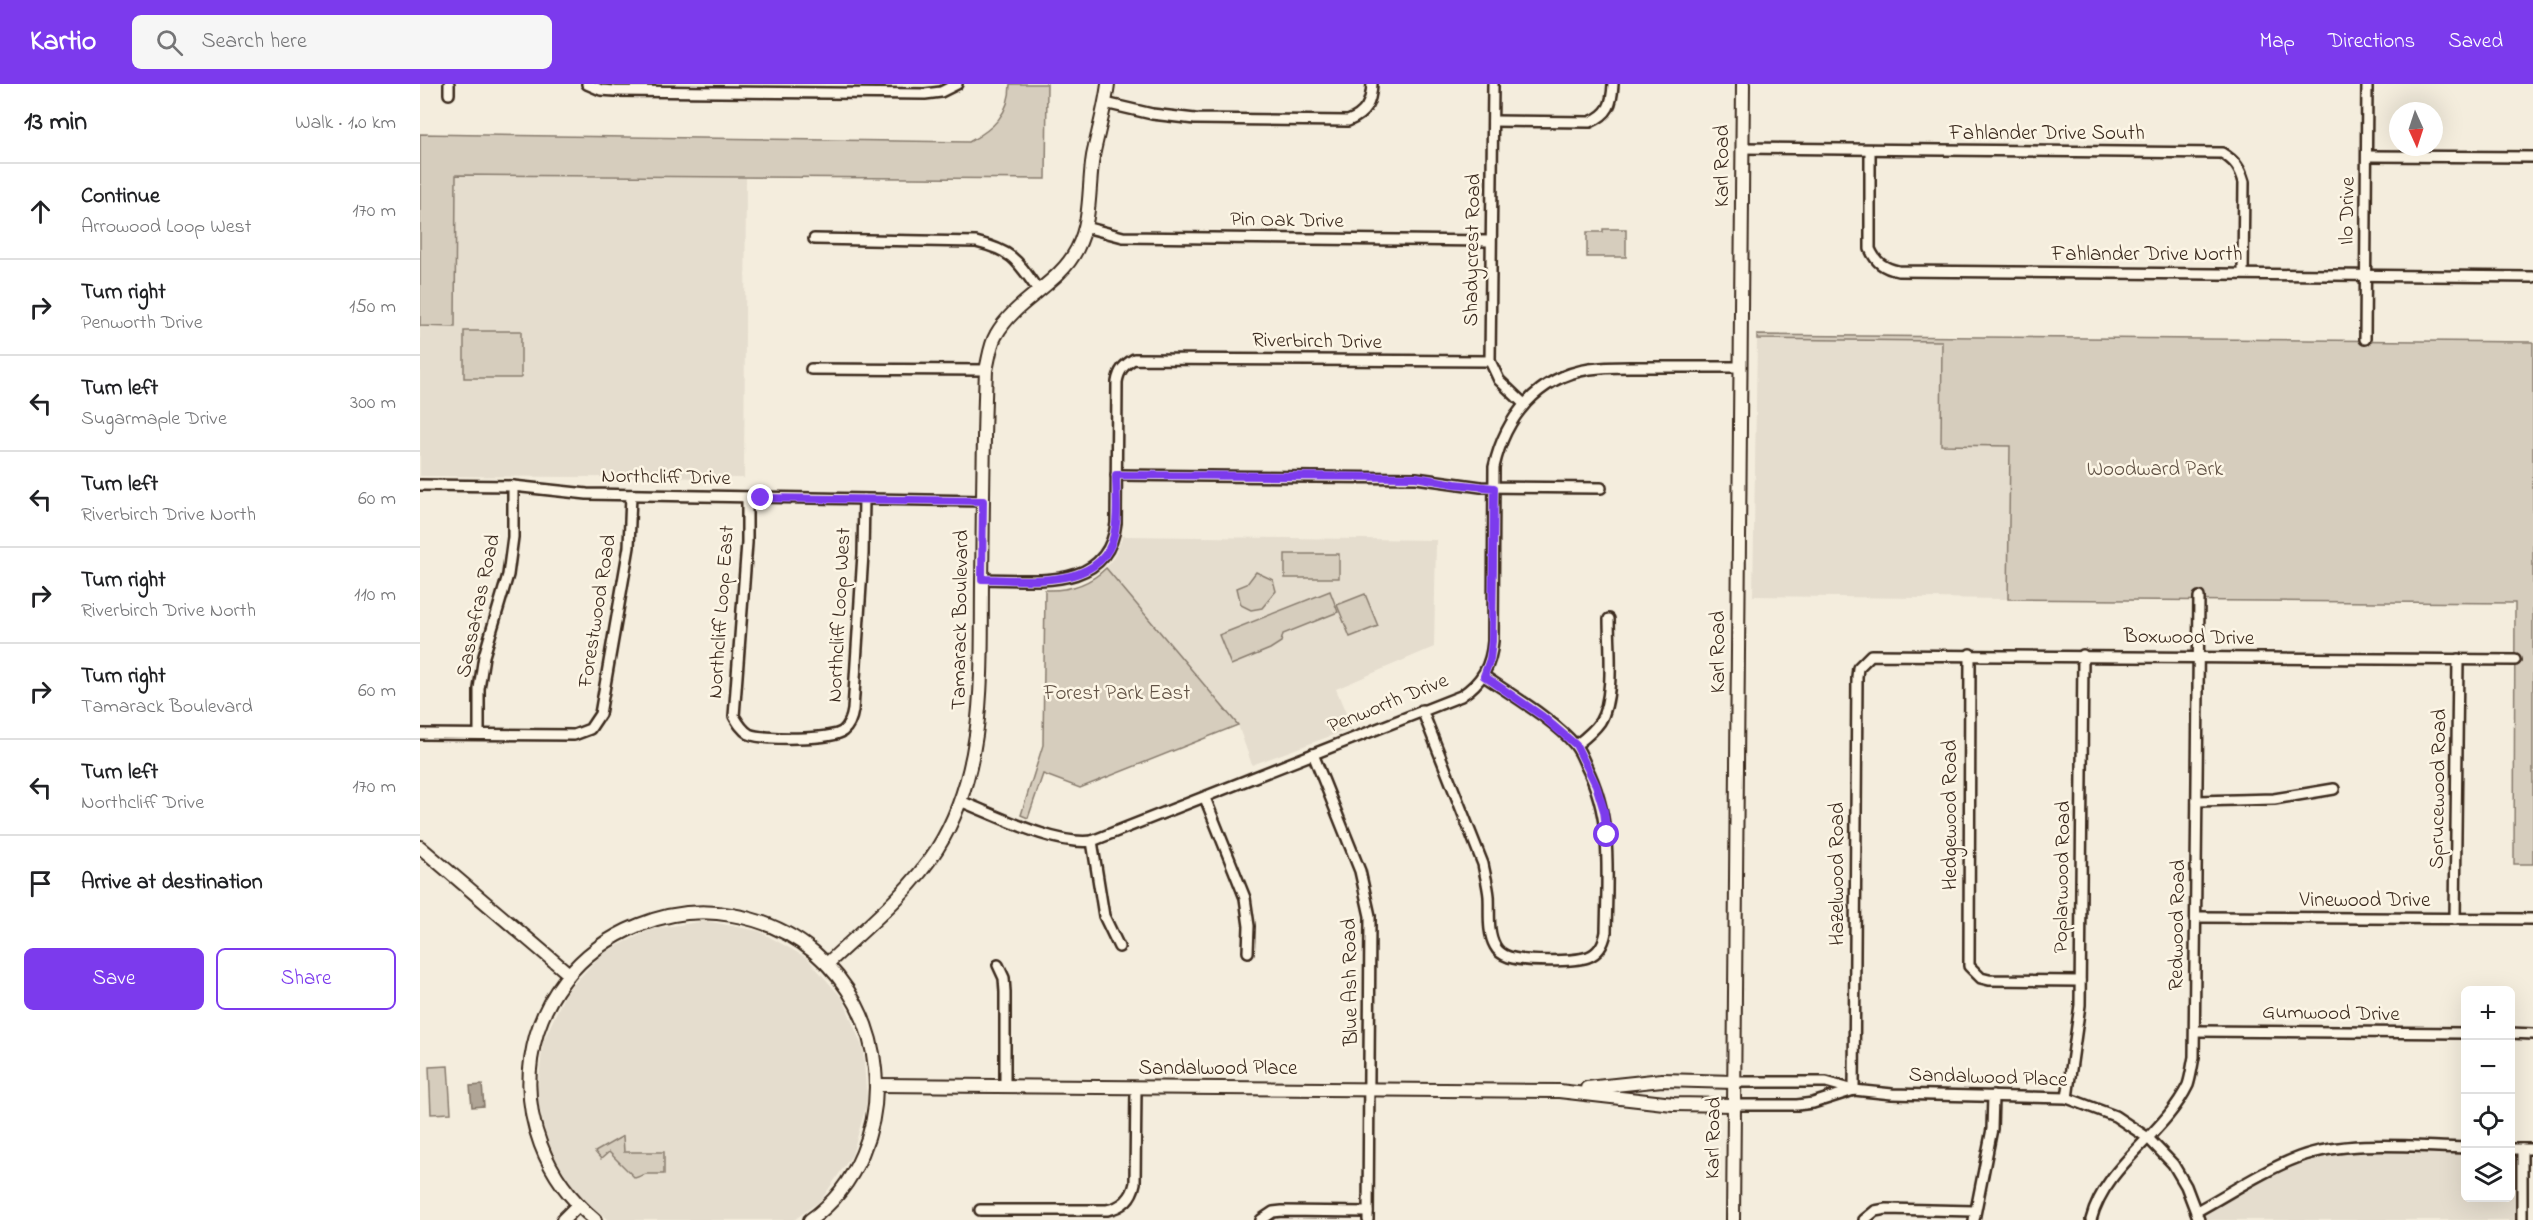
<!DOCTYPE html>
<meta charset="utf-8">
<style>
body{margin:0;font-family:"Indie Flower",sans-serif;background:#f6f6f6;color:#202124}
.controls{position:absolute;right:18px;bottom:18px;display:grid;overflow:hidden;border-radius:9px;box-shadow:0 6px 24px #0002}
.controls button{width:54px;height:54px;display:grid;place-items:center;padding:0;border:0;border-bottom:2px solid #e0e0e0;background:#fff;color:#202124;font:30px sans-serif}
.compass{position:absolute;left:1969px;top:18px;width:54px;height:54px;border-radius:50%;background:#fff;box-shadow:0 6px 24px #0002;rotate:177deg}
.stop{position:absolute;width:18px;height:18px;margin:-14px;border:4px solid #7c3aed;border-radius:50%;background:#fff}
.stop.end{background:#7c3aed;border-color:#fff;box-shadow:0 2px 6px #0008}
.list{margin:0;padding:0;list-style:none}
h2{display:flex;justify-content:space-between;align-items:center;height:78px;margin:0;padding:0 24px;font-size:26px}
h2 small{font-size:20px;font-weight:400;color:#757577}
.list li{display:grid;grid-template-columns:39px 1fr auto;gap:18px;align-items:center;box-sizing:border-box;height:96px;padding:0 24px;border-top:2px solid #e0e0e0}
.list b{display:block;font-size:22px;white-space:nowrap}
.list p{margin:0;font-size:20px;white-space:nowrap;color:#757577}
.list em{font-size:20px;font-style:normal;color:#757577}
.actions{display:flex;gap:12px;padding:18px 24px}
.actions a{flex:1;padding:14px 0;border:2px solid #7c3aed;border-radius:9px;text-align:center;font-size:21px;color:#7c3aed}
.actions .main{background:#7c3aed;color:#fff}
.icon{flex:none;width:33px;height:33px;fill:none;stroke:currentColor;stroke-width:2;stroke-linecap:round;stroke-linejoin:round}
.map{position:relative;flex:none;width:2113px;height:1136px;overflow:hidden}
header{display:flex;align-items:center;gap:36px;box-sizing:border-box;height:84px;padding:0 30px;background:#7c3aed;color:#fff}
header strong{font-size:28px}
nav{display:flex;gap:33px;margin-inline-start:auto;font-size:21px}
.search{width:420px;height:54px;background:#f6f6f6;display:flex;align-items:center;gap:15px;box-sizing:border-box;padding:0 21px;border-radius:9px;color:#757577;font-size:22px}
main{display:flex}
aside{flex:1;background:#fff}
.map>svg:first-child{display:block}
.built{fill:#e5ddce}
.green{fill:#d6cdbd;stroke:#887c6e;stroke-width:1.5}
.water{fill:#b0a596;stroke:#817466;stroke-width:1.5}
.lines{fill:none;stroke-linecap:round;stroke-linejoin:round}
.street-casing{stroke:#3b2a1e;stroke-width:14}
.secondary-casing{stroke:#3b2a1e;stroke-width:16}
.street{stroke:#fcf5e5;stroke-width:9}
.secondary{stroke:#fcf5e5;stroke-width:12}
.route{stroke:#7c3aed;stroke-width:8}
.labels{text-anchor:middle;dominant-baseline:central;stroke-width:5;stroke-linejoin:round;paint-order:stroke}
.street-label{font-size:21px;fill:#3b2a1e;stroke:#fcf5e5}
.park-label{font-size:21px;fill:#625346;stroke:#fcf5e5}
</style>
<header>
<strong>Kartio</strong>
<div class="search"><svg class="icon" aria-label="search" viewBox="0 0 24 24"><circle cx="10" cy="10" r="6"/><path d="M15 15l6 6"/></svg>Search here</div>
<nav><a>Map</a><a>Directions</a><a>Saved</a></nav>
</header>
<main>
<aside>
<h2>13 min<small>Walk · 1.0 km</small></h2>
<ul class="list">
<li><svg class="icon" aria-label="ahead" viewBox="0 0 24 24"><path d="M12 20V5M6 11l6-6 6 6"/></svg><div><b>Continue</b><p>Arrowood Loop West</p></div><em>170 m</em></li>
<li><svg class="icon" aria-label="right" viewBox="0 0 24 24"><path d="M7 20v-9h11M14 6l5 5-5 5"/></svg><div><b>Turn right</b><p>Penworth Drive</p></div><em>150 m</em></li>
<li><svg class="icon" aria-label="left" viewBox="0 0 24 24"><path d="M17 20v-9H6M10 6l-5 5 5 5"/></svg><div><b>Turn left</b><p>Sugarmaple Drive</p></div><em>300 m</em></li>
<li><svg class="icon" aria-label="left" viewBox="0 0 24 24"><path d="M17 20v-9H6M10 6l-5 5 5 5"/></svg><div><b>Turn left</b><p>Riverbirch Drive North</p></div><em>60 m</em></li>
<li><svg class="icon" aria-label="right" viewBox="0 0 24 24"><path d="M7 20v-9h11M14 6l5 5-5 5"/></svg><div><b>Turn right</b><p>Riverbirch Drive North</p></div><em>110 m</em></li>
<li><svg class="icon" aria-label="right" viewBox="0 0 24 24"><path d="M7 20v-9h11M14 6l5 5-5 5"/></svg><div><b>Turn right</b><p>Tamarack Boulevard</p></div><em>60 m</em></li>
<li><svg class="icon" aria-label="left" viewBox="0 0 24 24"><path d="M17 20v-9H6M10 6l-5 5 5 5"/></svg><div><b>Turn left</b><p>Northcliff Drive</p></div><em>170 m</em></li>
<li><svg class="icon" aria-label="arrive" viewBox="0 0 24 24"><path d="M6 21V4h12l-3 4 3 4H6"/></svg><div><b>Arrive at destination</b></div></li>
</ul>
<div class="actions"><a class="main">Save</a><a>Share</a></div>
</aside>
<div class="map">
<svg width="2113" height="1136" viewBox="0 0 2113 1136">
<rect width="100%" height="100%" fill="#f4eddd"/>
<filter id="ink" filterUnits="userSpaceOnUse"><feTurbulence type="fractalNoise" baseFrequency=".0167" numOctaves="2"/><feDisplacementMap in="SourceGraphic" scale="12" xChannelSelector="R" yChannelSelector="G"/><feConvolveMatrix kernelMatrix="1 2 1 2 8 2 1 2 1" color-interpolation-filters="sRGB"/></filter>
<g filter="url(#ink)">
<!-- built -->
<g class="built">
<polygon points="0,91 326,94 324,394 0,392"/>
<polygon points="1337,255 1522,257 1521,361 1590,362 1588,515 1333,512"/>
<polygon points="703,452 1016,456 1014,563 916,605 932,644 832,681 818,641 686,484 694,473"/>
<polygon points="286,837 339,847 387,874 423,915 443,965 447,1019 432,1071 401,1116 374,1136 189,1136 158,1111 129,1065 117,1012 123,958 146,908 183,869 232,845"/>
<polygon points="2045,1064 2046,1114 2090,1114 2091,1064 2101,1064 2101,1136 1779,1136 1777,1128 1892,1066"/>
</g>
<!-- green -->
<g class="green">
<path d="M590,0h37l-1,95 -590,-4 -1,152 -35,-1v-192l549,8c24,-13 41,-28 41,-58z"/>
<polygon points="1183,145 1206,145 1206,173 1167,173 1167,148 1183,148"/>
<rect x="44" y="247" width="57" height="47"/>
<polygon points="1337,251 2113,258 2113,780 2094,780 2095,519 1588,515 1590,362 1521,361 1522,257 1337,255"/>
<rect x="865" y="470" width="54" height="24"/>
<path d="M686,484l132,157 -158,63 -37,-14 -15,44 -7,-3 22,-70 2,-155c24,1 44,-5 61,-22z"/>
<polygon points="836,488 853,496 856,507 842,524 831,526 821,521 817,504 827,500"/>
<polygon points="910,507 918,528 863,550 861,558 850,565 811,581 799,551"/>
<polygon points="945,510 958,542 930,553 917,521"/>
<polygon points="28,982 31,1029 11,1030 9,983"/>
<polygon points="203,1052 204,1068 244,1068 244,1090 226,1090 215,1094 189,1068 181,1075 175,1068"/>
</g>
<!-- water -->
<polygon class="water" points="62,1001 64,1022 52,1023 50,1002"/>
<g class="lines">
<defs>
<g id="street">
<polyline points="167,0 181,6 195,7 505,10 521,8 537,0"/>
<polyline points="1073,0 1070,277 1079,296 1104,320"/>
<polyline points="29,10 29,0"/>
<path d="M685,19l47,11 43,5 153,2c18,-7 23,-18 24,-37"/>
<path d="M1073,37l97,1c19,-8 22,-18 23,-38"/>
<path d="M1323,64l479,5c13,8 18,15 22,29l-1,91"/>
<path d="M1450,66v99c6,14 14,19 28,22l635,6"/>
<polyline points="1947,72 2113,73"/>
<polyline points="665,143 703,153 1070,157"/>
<path d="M394,155l162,3c37,9 41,18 62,48"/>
<polyline points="1945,255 1947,0"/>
<polyline points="391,285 566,286"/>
<polyline points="696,391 996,394 1061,403 1181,404"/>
<polyline points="0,401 93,402 167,410 563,417"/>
<path d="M327,414v45l-13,173c4,7 8,14 15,18 13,6 84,6 94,-3 7,-6 9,-14 10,-21l10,-156 1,-55"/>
<path d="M562,495c51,0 126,14 134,-56l1,-141c2,-12 7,-17 17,-23l356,2"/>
<polyline points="1550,570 1549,882 1561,894 1569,896 1660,897"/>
<path d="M1002,626l61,154c2,11 5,21 6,32 1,16 -2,36 6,50 3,6 8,9 14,11 16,5 64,5 79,0 11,-4 16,-14 18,-25 1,-57 7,-114 -20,-166 -3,-7 -6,-15 -11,-21 -19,-24 -65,-51 -91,-69"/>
<polyline points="0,650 154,651 170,645 180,630 209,463 211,411"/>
<polyline points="59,650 59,605 64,572 88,491 93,453 93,402"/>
<path d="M1156,661c9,-7 17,-13 24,-23 15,-25 9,-74 9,-103"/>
<polyline points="893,670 940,787 950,832 948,1136"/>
<polyline points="785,714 825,814 829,842 828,868"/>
<path d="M540,717c36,14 95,45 132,40l369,-145c21,-14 30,-30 32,-55l1,-174c11,-49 43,-90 96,-98 19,-3 40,-2 59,-2 31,0 61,0 92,0"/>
<polyline points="1777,717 1854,715 1914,705"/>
<polyline points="672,757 684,832 699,863"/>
<polyline points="1777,833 2113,835"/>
<polyline points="2035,835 2038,575"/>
<polyline points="578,881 584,894 585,908 585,1002"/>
<polyline points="1775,947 2046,949"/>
<polyline points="2090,949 2113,950"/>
<polyline points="1314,998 1406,998 1434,1006 1472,1010 1647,1014 1695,1032 1728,1054 1753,1080 1766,1102 1779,1136"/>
<polyline points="1434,1006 1437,593 1438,584 1451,571 2095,576"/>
<polyline points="1647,1014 1660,921 1663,571"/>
<polyline points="1314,1021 1377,1021 1393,1019 1434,1006"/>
<polyline points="2090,1065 2113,1065"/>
<polyline points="2102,1065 2102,1136"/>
<path d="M560,1126h127c16,-3 25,-12 28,-27l1,-96"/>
<path d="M1777,1127c33,-18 67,-41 102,-54 50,-18 115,-10 167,-9"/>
<polyline points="841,1136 853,1128 862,1127 948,1128"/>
<polyline points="1444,1136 1455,1127 1466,1125 1554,1127"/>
<polyline points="1554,1136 1572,1045 1573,1012"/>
<path d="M1671,1136c14,-55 73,-85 97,-135 3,-9 4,-19 6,-28l5,-460"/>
</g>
<g id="secondary">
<polyline points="0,763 149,890"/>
<path d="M407,880c38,-36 82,-71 110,-115 50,-80 44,-176 45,-265 1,-72 1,-143 4,-214 3,-11 4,-25 10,-35 20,-36 63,-50 81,-86 15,-29 11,-62 16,-93 5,-24 12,-48 15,-72"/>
<polyline points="457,1001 1139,1007 1253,1020 1314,1021"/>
<polyline points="1167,1004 1242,996 1314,998"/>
<polyline points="143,1136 158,1121"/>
<path d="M175,1136c-103,-86 -82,-245 44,-295 30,-12 61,-16 93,-10 30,5 58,17 82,37 35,30 57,71 61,117 6,57 -18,118 -65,151"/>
<polyline points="1313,1136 1323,0"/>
</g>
</defs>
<!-- street casing -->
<use href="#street" class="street-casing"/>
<!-- secondary casing -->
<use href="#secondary" class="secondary-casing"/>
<!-- street -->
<use href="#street" class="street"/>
<!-- secondary -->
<use href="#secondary" class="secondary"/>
</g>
</g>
<g class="lines" filter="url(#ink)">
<!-- route -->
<path class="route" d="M341,414l222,3 -1,78c43,0 120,12 132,-44 5,-19 2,-41 2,-60l300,2 39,7 39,4 -2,153 -2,18 -6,17 58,40 34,29 20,40 8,26 3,24"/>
</g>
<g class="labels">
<!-- street labels -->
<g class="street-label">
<text x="1627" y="50">Fahlander Drive South</text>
<text transform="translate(1303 82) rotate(-90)">Karl Road</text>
<text transform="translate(1928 127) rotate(-89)">Ilo Drive</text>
<text transform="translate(867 137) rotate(1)">Pin Oak Drive</text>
<text transform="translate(1053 166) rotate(-89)">Shadycrest Road</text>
<text x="1727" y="171">Fahlander Drive North</text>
<text transform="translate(897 258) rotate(1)">Riverbirch Drive</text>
<text transform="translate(246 394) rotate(1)">Northcliff Drive</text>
<text transform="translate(59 522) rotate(-78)">Sassafras Road</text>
<text transform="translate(178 527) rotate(-81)">Forestwood Road</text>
<text transform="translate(302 528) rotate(-86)">Northcliff Loop East</text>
<text transform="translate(420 531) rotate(-87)">Northcliff Loop West</text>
<text transform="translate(541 536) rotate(-89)">Tamarack Boulevard</text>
<text transform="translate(1769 554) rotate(1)">Boxwood Drive</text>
<text transform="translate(1299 568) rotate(-90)">Karl Road</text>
<text transform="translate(968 620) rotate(-22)">Penworth Drive</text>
<text transform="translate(2019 705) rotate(-89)">Sprucewood Road</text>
<text transform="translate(1531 731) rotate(-90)">Hedgewood Road</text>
<text transform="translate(1418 790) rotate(-90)">Hazelwood Road</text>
<text transform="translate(1643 793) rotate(-89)">Poplarwood Road</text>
<text x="1945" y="817">Vinewood Drive</text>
<text transform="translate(1758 841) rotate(-89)">Redwood Road</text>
<text transform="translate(931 898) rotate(-91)">Blue Ash Road</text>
<text transform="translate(1911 930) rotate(1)">Gumwood Drive</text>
<text x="798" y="985">Sandalwood Place</text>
<text transform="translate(1568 994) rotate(2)">Sandalwood Place</text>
<text transform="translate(1294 1054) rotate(-89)">Karl Road</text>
</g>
<!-- park labels -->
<g class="park-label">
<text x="1735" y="386">Woodward Park</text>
<text x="697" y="610">Forest Park East</text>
</g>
</g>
</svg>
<div class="controls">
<button>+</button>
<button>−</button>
<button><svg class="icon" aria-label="locate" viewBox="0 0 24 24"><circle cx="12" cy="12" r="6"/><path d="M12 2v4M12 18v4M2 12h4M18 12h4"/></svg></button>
<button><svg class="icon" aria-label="layers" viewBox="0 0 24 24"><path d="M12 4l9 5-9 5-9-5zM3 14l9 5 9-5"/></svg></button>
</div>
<svg class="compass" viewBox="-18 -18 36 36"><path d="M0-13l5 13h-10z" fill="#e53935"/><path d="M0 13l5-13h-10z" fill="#757577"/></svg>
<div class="stop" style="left:1187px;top:751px"></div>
<div class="stop end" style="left:341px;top:414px"></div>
</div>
</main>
